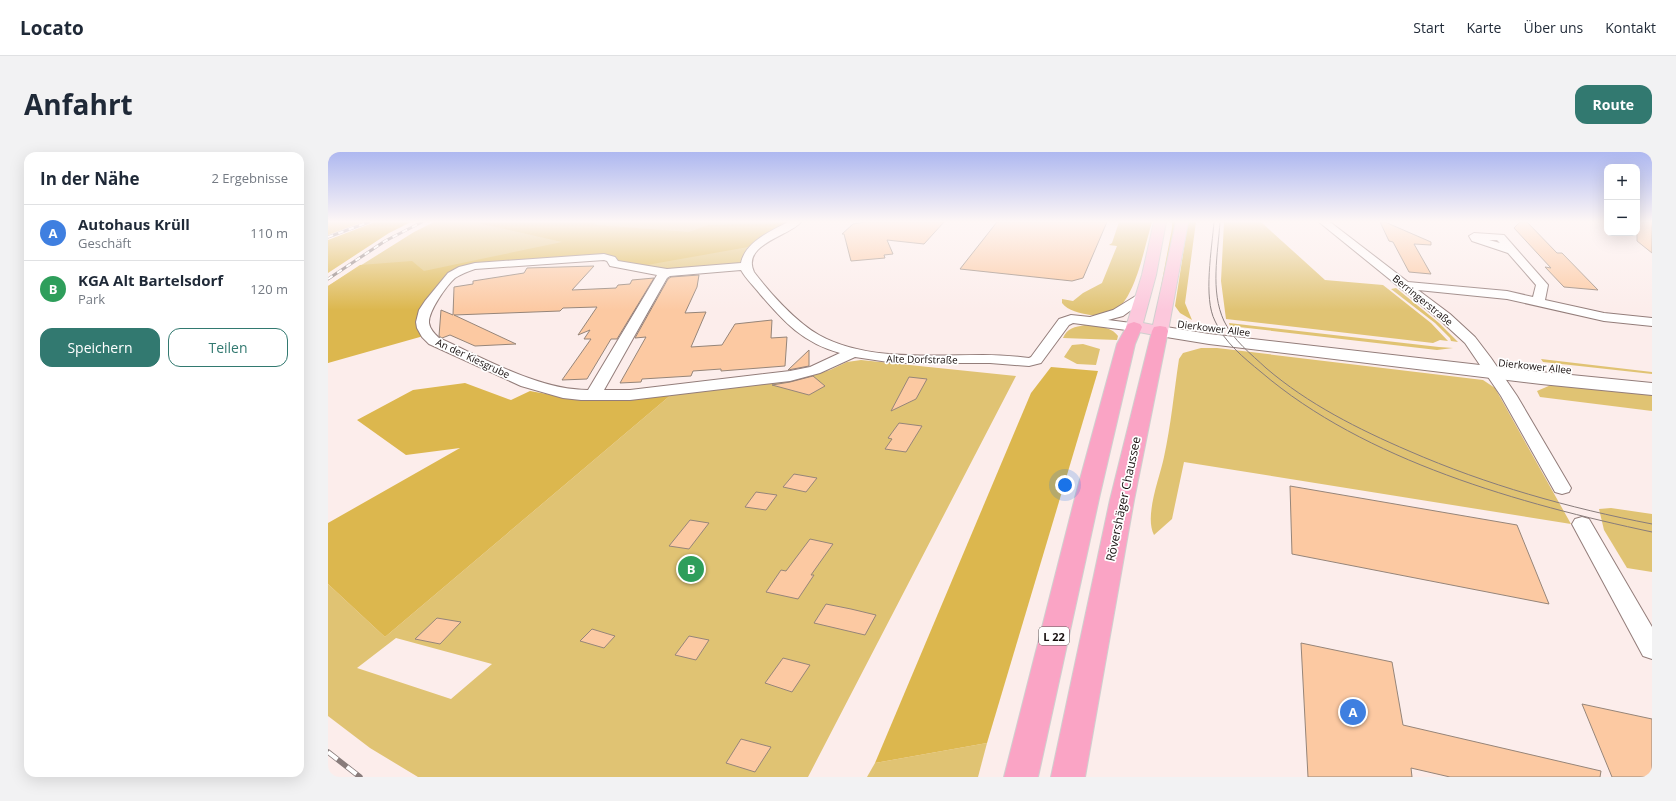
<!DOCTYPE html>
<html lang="de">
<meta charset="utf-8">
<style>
body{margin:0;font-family:"Open Sans",sans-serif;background:#f2f2f3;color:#1f2937}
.controls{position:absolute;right:12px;top:12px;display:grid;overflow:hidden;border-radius:8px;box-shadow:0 4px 16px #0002}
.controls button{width:36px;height:36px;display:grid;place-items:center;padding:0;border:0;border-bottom:1px solid #e0e1e3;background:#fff;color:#1f2937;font:20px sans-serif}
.you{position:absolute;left:737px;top:333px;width:14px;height:14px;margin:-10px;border:3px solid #fff;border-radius:50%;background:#1a73e8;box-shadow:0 0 0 6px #1a73e833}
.badge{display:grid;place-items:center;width:26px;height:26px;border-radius:50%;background:#327970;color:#fff;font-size:13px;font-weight:700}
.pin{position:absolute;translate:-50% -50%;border:2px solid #fff;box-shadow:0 1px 4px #0006}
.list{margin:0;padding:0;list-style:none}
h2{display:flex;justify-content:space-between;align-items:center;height:52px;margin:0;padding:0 16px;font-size:17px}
h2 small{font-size:13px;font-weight:400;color:#747a83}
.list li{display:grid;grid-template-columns:26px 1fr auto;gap:12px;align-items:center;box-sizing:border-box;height:56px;padding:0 16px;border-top:1px solid #e0e1e3}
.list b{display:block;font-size:15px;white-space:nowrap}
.list p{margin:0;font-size:13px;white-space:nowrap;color:#747a83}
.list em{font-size:13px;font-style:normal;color:#747a83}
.actions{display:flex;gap:8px;padding:12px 16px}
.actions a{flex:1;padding:9px 0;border:1px solid #327970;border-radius:12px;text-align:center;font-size:14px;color:#327970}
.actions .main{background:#327970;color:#fff}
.map{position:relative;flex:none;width:1324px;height:625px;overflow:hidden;border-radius:12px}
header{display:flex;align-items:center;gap:24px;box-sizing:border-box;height:56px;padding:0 20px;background:#fff;border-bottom:1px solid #e0e1e3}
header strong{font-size:19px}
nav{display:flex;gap:22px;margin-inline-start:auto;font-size:14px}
.intro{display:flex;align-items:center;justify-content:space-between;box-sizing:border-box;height:96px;padding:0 24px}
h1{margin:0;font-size:28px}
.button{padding:10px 18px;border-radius:12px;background:#327970;color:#fff;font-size:14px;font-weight:700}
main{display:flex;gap:24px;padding:0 24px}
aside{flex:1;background:#fff;border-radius:12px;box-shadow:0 4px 16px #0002}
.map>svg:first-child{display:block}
.green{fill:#e0c373;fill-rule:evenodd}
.forest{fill:#dcb74e}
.building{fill:#fcc9a2;stroke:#968579}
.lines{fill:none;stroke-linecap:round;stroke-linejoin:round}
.street-casing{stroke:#937d7a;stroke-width:2}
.secondary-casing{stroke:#937d7a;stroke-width:2}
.primary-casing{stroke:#d0cfcf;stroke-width:2}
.highway-casing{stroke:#d0cfcf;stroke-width:2}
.street{fill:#fff;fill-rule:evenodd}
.secondary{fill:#fff;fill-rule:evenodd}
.primary{fill:#fcc8dc;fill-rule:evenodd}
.highway{fill:#faa4c5;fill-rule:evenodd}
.tram{stroke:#887c7b;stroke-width:1}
.rail-far1-casing{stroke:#887c7b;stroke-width:3}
.rail-casing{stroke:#887c7b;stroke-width:5.5}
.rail-far1{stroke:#fff;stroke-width:2;stroke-dasharray:5.5;stroke-linecap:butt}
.rail{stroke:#fff;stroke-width:4;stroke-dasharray:12;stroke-linecap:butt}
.labels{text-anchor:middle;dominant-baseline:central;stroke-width:3.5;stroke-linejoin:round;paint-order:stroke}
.far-street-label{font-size:10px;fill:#160e0d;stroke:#fff}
.shield{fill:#fff;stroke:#5c5656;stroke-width:1}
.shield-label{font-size:11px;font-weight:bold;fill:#160e0d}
.street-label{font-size:12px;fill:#160e0d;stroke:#fff}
</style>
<header>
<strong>Locato</strong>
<nav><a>Start</a><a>Karte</a><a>Über uns</a><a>Kontakt</a></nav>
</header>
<div class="intro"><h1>Anfahrt</h1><a class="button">Route</a></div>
<main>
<aside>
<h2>In der Nähe<small>2 Ergebnisse</small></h2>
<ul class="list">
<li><span class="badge" style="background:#3f7fe0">A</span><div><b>Autohaus Krüll</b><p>Geschäft</p></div><em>110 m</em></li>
<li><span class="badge" style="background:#2e9e5b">B</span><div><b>KGA Alt Bartelsdorf</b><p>Park</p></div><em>120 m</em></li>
</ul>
<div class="actions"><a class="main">Speichern</a><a>Teilen</a></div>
</aside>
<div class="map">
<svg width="1324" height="625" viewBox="0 0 1324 625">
<rect width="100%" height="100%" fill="#fcedeb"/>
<!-- green -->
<g class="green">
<polygon points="0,70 35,70 0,83"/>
<polygon points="106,70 461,70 430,88 420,95 410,115 339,121 283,107 160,112 133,118 0,211 0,134 86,80"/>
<path d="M791,70h33c-8,26 -15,70 -35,88 -6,5 -20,6 -27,5 -10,-2 -22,-4 -28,-12v-4l11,2 10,-8 19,-10 15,-37 -8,-1 3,-2z"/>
<polygon points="844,70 849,70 829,156 844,76"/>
<polygon points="860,70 868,70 857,151 864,168 852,161 847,154"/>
<polygon points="896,70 933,70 997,128 1055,133 1103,171 1120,189 1112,188 1105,191 898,167 893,129"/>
<polygon points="1068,136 1111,171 1130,190 1123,189 1122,186 1107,171 1063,137"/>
<polygon points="901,171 1111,195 1125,196 1109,198 902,174"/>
<path d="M757,173c11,1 26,1 33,11l-1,4 -54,-2c4,-10 12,-11 22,-13z"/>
<polygon points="755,192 772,197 768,213 749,212 736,205 744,193"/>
<path d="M873,196h16l266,32 12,8 76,136 -387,-62 -12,57 -18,16c-10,-19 6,-58 10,-78 7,-32 10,-65 15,-98l4,-6z"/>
<polygon points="1213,207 1324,220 1324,222 1215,210"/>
<path d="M533,208l155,16 -208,401h-390l-48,-29 -42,-32v-132l57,53 287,-243 128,-15 30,-9 17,-8zM68,486l96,26 -41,35 -94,-31z"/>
<polygon points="1230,232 1324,243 1324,259 1212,245 1209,239 1223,233 1231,234"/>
<polygon points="1283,356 1324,362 1324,420 1299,416 1276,378 1271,357"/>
<polygon points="659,591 650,625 539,625 547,611"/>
</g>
<!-- forest -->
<g class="forest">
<polygon points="47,70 83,70 61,81 0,121 0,88"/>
<polygon points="145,70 265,70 269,73 361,80 380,73 459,71 430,88 420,95 302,116 283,107 160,112 133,118 95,159 99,183 0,211 0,134 32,113 84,109 96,119 234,90"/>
<polygon points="723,215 770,219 659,591 547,611 703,241"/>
<polygon points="137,231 183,248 202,239 246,247 286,248 344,242 57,485 0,432 0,371 132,296 78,303 29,268 85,238"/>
</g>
<!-- building -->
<g class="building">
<polygon points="537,70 616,70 596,92 559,88 565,102 556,103 557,106 523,109 516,82 514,82 525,72"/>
<polygon points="669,70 779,70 755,126 744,129 632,117"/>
<polygon points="1052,70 1057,70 1103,90 1103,93 1086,92 1103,122 1081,120 1065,90 1061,89"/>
<polygon points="1192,70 1199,70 1229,101 1234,101 1270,138 1236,135 1217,115 1223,116 1186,76"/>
<polygon points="1309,70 1324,70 1324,101 1309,89"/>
<polygon points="266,114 244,138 288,136 290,133 302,132 304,128 326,126 289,187 283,187 259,227 234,228 263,187 256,187 262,178 250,183 269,155 235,156 232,159 126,163 188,192 147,194 122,183 114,186 111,184 113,158 125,163 126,135 145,132 145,129 196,121 199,116"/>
<polygon points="371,123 369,135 357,161 378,160 363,195 394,193 407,172 444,168 443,186 459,185 457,214 393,219 393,217 365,219 363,224 314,227 313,230 292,231 318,185 307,186 340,127 343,125"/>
<polygon points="481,198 481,214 460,218"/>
<polygon points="485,224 497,234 481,243 444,233 462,230"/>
<polygon points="581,225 599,227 588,247 563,259"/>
<polygon points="571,271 594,274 578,300 557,297 564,287 560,286"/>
<polygon points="466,322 489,326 478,340 455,335"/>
<polygon points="962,334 1189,373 1221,452 964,402"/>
<polygon points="428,340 449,343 438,358 417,355"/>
<polygon points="362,368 381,371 361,397 341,394"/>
<polygon points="482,387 505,392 483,423 486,423 470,447 438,440 453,418 458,419"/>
<polygon points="498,452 523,457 548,463 537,483 486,471"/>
<polygon points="109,466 133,470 112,492 87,487"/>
<polygon points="264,477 287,484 276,496 252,489"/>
<polygon points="361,484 381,488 368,508 347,503"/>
<polygon points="973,491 1064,510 1075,573 1273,619 1272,625 1122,625 1083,616 1084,625 980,625"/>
<polygon points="455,506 482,513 464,540 437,531"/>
<polygon points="1254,552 1324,567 1324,625 1284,625"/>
<polygon points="413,587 443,595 427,620 398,611"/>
</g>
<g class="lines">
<defs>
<g id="street">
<path d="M460,70h13c-11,14 -60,22 -47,50 15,20 42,50 65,63 47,26 112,20 164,20 15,0 30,1 46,3l2,-1 28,-38 12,-4 19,2 23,-7 26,-16h8l2,3 -26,19 -15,4 31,4 2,3 -2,3 -5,1 -61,-8 -4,2 -28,38 -12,3 -39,-3h-95l-40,-6 -35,16 -30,8 -160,19h-49l-18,-2 -42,-12 -92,-42 -7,-7 -5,-9 -1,-6 3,-12 6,-9 23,-28 11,-6 16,-4 129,-9 11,3 3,4 49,8 74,-6c4,-21 30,-32 47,-41zM276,108l3,1 3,5 47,9 -69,115c-50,0 -104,-32 -149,-52 -5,-5 -9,-9 -10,-15 -1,-12 18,-38 26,-45 6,-4 14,-7 20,-9zM413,118c5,9 13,16 19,24 24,28 43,49 80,59l-30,14 -20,4 -160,19h-26l63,-112 3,-2z"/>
<path d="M991,70h11l78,60 99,9 26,6 3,-12 -28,-32 -36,-12 -3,-5 5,-3 30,2 44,50 -3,15 59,13 48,5v8l-48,-5 -97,-22 -89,-9 32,24 25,23 16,21 26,38 54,92 -2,4 -7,2 -7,-2 -54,-96 -36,-53 -25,-23zM1161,88h8l3,3z"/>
<polygon points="1254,365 1261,367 1324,475 1324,507 1315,504 1244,372 1247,367"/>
</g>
<polygon id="secondary" points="832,174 881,182 1213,220 1324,231 1324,243 1213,232 881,192 826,183 824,179 826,175"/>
<polygon id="primary" points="826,70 838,70 828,123 815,171 825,173 848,70 860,70 840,179 838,183 832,184 800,178 798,175 814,123"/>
<g id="highway">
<polygon points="806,170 812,172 814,175 807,192 772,342 710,625 676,625 748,342 789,192 800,172"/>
<polygon points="832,174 838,175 840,179 806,348 757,625 723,625 782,348 824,179 826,175"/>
</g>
</defs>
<!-- street casing -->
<use href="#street" class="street-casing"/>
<!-- secondary casing -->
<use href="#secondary" class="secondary-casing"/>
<!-- primary casing -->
<use href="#primary" class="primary-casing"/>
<!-- highway casing -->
<use href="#highway" class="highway-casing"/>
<!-- street -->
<use href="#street" class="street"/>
<!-- secondary -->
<use href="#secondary" class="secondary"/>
<!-- primary -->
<use href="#primary" class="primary"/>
<!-- highway -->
<use href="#highway" class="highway"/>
<!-- tram -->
<g class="tram">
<path d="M886,70c-2,26 -11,76 1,99 9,21 29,37 46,51 104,89 260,132 391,160"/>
<path d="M892,70c-2,31 -10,69 4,99 9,19 27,33 42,47 42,36 92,61 143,83 78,34 160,57 243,73"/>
</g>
<defs>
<g id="rail-far1">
<polyline points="0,85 41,70"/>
<polyline points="0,127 57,89 94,70"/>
</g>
<polyline id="rail" points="0,600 32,625"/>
</defs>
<!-- rail-far1 casing -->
<use href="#rail-far1" class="rail-far1-casing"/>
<!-- rail casing -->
<use href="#rail" class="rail-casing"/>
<!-- rail-far1 -->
<use href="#rail-far1" class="rail-far1"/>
<!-- rail -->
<use href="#rail" class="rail"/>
</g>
<!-- sky -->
<linearGradient id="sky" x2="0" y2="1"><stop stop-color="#aeb8f0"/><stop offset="0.44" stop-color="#fef7f6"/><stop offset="1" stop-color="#fef7f6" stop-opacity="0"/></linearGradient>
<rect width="1324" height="158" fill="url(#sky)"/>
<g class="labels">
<!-- far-street labels -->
<g class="far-street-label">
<text transform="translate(1095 148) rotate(39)">Berringerstraße</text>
<text transform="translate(886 176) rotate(7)">Dierkower Allee</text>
<text transform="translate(145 206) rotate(25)">An der Kiesgrube</text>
<text transform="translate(594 207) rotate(1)">Alte Dorfstraße</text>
<text transform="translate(1207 214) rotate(6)">Dierkower Allee</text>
</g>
<!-- shield labels -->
<rect class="shield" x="711" y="475" width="30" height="18" rx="3"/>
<g class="shield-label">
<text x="726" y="484">L 22</text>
</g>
<!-- street labels -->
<g class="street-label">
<text transform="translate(795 347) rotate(-78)">Rövershäger Chaussee</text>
</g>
</g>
</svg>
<div class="controls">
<button>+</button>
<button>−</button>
</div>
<div class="you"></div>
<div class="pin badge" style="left:1025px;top:560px;background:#3f7fe0">A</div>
<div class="pin badge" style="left:363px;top:417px;background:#2e9e5b">B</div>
</div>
</main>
